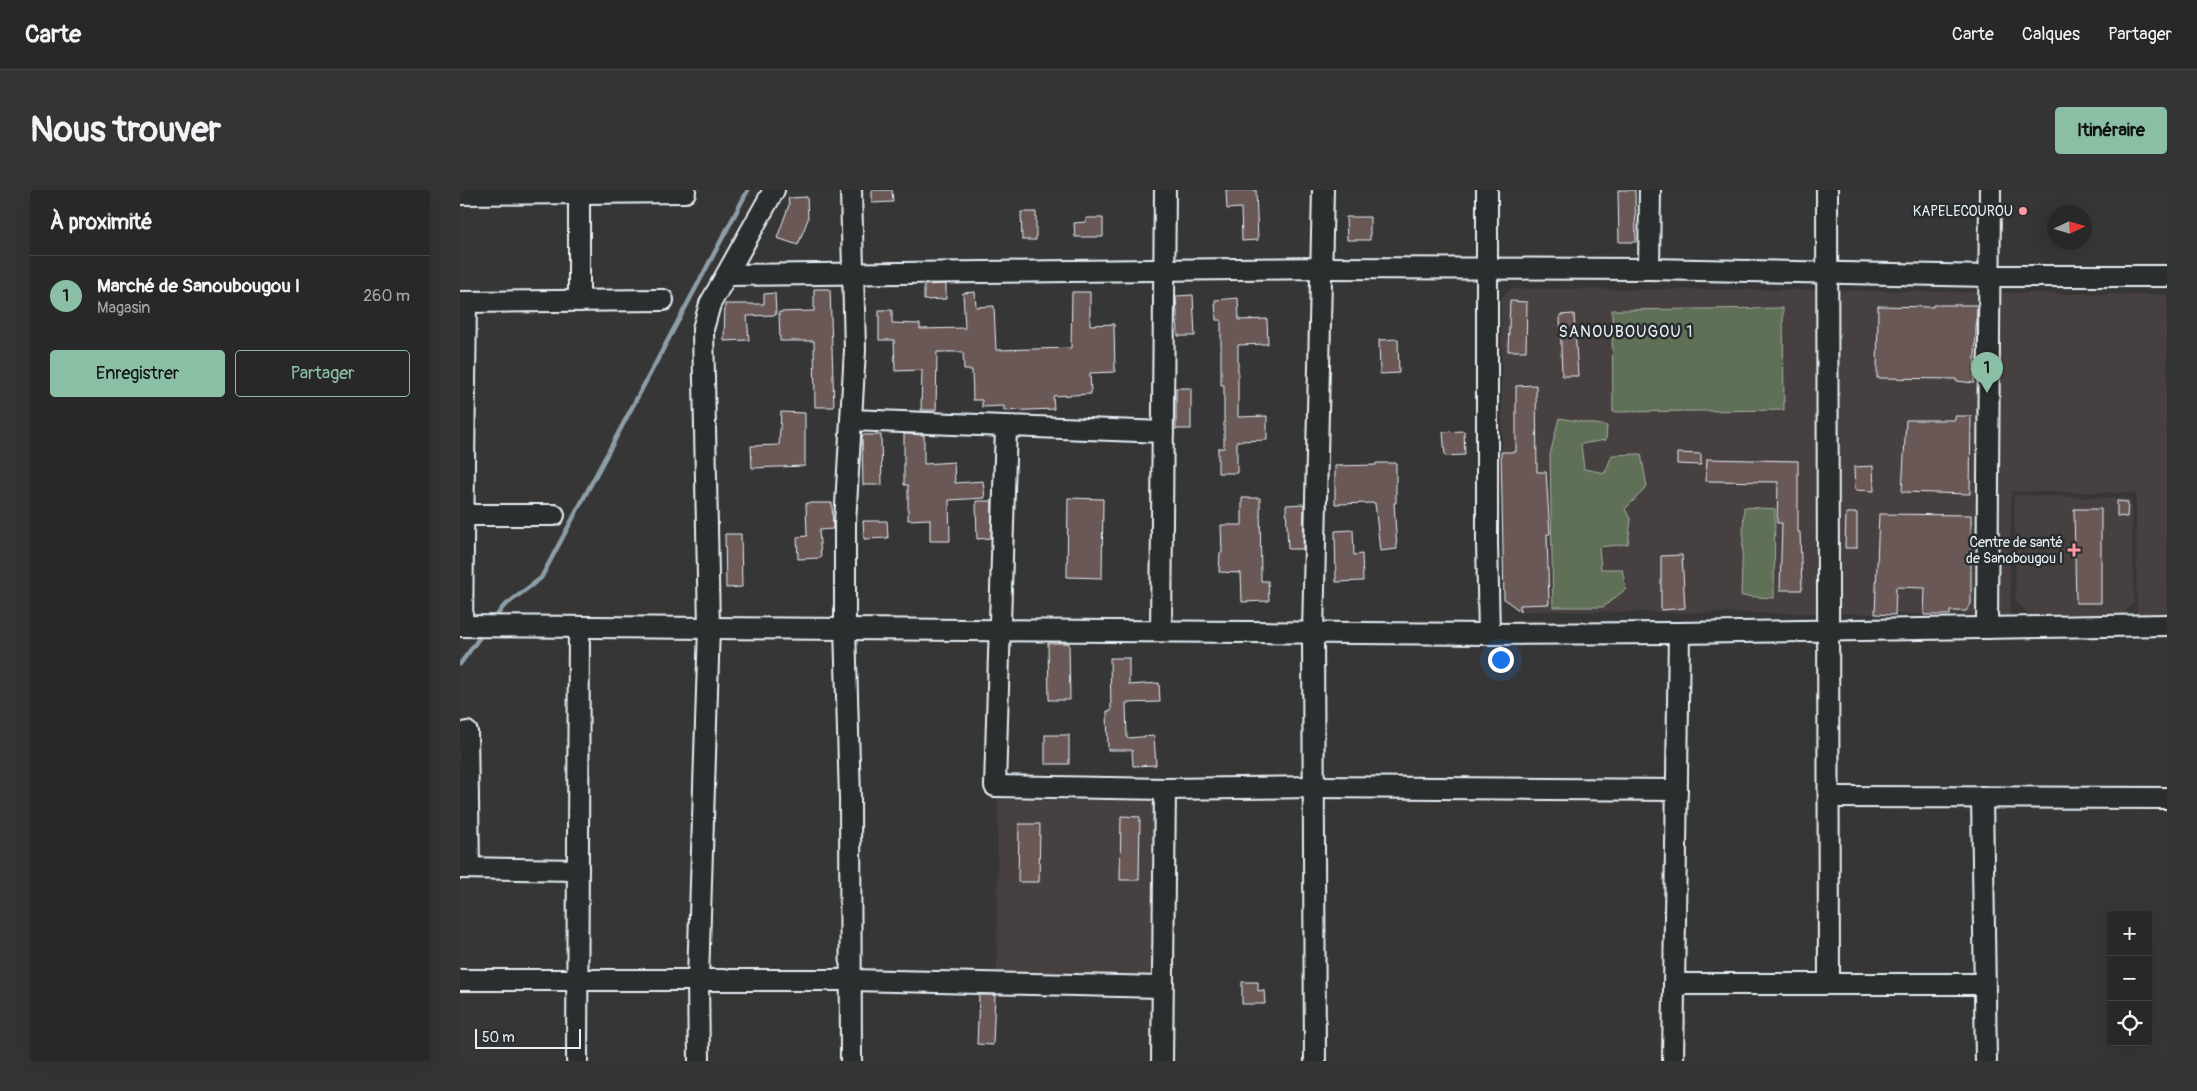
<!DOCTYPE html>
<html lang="fr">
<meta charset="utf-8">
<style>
body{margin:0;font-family:Pangolin,sans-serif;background:#353434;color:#f1f3f6}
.controls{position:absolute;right:15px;bottom:15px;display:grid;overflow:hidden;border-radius:5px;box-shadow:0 5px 20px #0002}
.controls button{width:45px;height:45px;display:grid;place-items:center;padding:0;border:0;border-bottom:1px solid #454445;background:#292828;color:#f1f3f6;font:25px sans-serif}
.compass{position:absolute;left:1587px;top:15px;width:45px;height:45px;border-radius:50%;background:#292828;box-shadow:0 5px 20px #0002;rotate:86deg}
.scale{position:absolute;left:15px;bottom:12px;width:106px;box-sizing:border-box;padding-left:5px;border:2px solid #e8f1f8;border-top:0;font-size:14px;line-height:18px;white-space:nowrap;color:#e8f1f8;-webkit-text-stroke:4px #2a2d2e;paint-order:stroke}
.you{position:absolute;left:1040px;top:469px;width:18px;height:18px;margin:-12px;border:4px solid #fff;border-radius:50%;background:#1a73e8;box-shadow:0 0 0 8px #1a73e833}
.badge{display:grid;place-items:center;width:32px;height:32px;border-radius:50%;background:#8abfa5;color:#111;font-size:16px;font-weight:700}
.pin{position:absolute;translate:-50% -41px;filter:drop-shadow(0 1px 2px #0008)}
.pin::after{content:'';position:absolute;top:26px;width:18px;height:15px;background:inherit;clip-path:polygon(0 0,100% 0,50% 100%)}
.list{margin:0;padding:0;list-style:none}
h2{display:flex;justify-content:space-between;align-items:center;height:65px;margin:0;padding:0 20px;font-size:21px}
h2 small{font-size:16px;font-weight:400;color:#a5a6a8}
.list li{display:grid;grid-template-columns:32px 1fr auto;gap:15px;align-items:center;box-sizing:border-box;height:80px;padding:0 20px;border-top:1px solid #454445}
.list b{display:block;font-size:19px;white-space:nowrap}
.list p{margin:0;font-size:16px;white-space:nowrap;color:#a5a6a8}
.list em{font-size:16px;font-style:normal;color:#a5a6a8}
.actions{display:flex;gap:10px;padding:15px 20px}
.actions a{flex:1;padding:11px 0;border:1px solid #8abfa5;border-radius:5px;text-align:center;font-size:18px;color:#8abfa5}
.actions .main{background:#8abfa5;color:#111}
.icon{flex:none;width:28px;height:28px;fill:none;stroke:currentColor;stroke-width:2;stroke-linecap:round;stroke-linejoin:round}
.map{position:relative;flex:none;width:1707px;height:871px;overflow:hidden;border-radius:5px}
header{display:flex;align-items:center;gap:30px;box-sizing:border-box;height:70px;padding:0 25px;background:#292828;border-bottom:1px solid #454445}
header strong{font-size:24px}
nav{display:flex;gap:28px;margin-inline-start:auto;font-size:18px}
.intro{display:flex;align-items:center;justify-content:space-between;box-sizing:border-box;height:120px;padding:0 30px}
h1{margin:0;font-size:35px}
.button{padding:12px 22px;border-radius:5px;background:#8abfa5;color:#111;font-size:18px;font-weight:700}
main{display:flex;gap:30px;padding:0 30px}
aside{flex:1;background:#292828;border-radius:5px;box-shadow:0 5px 20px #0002}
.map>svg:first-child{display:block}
.built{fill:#474040}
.green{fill:#616f57;stroke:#a4b0a8}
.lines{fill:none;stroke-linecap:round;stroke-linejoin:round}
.stream{stroke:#8c9ea8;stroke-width:4.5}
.building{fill:#6b5956;stroke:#e8f1f8}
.minor-casing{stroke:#e8f1f8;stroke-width:24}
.minor{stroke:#2a2d2e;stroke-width:20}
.poi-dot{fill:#ff9aa2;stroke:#2a2d2e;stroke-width:2}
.labels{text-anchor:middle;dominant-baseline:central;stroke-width:5;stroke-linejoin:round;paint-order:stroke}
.poi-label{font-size:14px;fill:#e8f1f8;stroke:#2a2d2e;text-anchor:end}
.quarter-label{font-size:16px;letter-spacing:1px;fill:#e8f1f8;stroke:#2a2d2e}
</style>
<header>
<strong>Carte</strong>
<nav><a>Carte</a><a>Calques</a><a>Partager</a></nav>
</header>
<div class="intro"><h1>Nous trouver</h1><a class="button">Itinéraire</a></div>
<main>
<aside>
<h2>À proximité<small></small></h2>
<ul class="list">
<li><span class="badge">1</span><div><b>Marché de Sanoubougou I</b><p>Magasin</p></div><em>260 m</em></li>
</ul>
<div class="actions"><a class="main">Enregistrer</a><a>Partager</a></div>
</aside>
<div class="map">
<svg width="1707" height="871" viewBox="0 0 1707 871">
<rect width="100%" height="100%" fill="#373636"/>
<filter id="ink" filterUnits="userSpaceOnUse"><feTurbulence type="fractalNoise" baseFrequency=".02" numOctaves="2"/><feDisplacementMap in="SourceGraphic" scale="10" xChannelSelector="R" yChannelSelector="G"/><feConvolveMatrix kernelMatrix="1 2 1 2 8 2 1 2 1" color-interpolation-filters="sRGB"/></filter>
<g filter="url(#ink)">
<!-- built -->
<g class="built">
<polygon points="1050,99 1348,100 1707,105 1707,427 1677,427 1676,303 1551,301 1550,425 1060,421 1044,409 1041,109"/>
<polygon points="1554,305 1671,309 1674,412 1662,425 1571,426 1556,412"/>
<polygon points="538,609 699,611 695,788 537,787"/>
</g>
<!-- green -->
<g class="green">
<polygon points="1323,118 1324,220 1153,222 1152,120"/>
<polygon points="1099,228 1147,236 1146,250 1121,254 1124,279 1145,283 1152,265 1181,264 1187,297 1165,319 1171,330 1168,354 1139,357 1141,379 1162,379 1166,399 1143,417 1093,417 1090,265"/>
<polygon points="1284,317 1315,319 1314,408 1281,406"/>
</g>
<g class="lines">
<!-- stream -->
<g class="stream">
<polyline points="33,431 43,417 81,388 288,0"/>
<polyline points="0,474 23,443"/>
</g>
</g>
<!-- building -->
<g class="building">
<polygon points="412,0 432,0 433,12 412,13"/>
<polygon points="766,0 796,0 798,50 782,51 781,18 767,19"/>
<polygon points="1158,0 1175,0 1176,52 1159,52"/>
<polygon points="347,7 348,29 338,55 317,48 329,15 328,8"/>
<polygon points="561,22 576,22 576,50 562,50"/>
<polygon points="886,27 910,27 910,50 887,50"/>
<polygon points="626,28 643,28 643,47 615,47 614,33 626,32"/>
<polygon points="486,94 486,109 464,110 464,95"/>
<polygon points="354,99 370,99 374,217 355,217 354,151 320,151 319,122 354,121"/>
<polygon points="515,102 516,117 534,116 536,160 611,158 612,102 630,102 630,135 654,134 655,182 630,183 631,204 593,206 594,219 544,221 544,216 522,217 522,210 513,210 512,180 504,180 503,162 477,162 476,220 461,220 462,180 435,181 434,150 419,150 419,120 432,120 432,133 460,134 460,139 505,138 503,103"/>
<polygon points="315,103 316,125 287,126 289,150 264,151 265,114 304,114 304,104"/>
<polygon points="733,105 735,146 718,146 716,106"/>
<polygon points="778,108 779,130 807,129 808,154 778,155 778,227 807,226 807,250 777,251 777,283 758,283 758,258 764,258 764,195 761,195 761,130 756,130 755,110"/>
<polygon points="1050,111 1067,112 1066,161 1048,161"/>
<polygon points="1473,115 1517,115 1514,193 1496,191 1496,189 1417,188 1418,116 1473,117"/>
<polygon points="1114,124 1118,186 1102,186 1100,125"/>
<polygon points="938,149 939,183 920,184 919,150"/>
<polygon points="1076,195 1077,282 1086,282 1090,344 1087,344 1089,414 1060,415 1060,421 1044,409 1041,262 1056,262 1056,196"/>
<rect x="716" y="198" width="15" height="41"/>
<polygon points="321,222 345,223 345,276 292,278 291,256 319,255"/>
<polygon points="1495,226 1511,226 1510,304 1442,302 1446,230 1495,230"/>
<polygon points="1004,241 1005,265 985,266 983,242"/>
<polygon points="444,244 464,245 464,274 494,272 495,293 523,291 525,308 489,310 490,351 470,351 470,329 448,330 448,295 444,295"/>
<polygon points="402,245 421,245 422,295 403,295"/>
<polygon points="1217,263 1241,264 1241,275 1217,274"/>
<polygon points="1247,269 1338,271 1338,342 1340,342 1342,400 1320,400 1322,333 1317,333 1318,292 1246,291"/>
<polygon points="916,273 936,273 936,313 934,313 937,359 920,361 915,313 875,314 875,276 916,275"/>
<polygon points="1413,276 1414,301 1395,300 1394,277"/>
<polygon points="608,308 643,309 642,388 607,387"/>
<polygon points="782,308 800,308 801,391 808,391 809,411 782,412 781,383 759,382 760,363 762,363 761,335 782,335"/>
<polygon points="516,311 532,311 531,348 517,349"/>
<polygon points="1657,311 1668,312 1667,327 1657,326"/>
<polygon points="346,313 372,313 373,339 359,340 361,368 338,369 337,347 347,346"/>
<polygon points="844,314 843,359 828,359 826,315"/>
<polygon points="1614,319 1641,319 1641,413 1616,413"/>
<polygon points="1386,323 1397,323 1397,358 1385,358"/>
<polygon points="1419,324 1511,325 1511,414 1506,421 1490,421 1490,425 1464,425 1465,398 1436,397 1435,425 1415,424"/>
<polygon points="403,331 427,331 428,348 404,349"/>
<polygon points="893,340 894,365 902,364 903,391 876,392 875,341"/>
<polygon points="265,344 281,344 282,397 266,398"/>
<polygon points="1222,365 1225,418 1201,420 1201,366"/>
<polygon points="588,453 609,453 610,510 589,510"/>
<polygon points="650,468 669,468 669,495 699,493 700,512 666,513 667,548 694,546 696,575 673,576 672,560 648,560 647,521 651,521"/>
<rect x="585" y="545" width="24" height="29"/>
<polygon points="661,626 680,627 679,690 660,690"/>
<polygon points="559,634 580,634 579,692 558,692"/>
<polygon points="782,792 798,792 798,801 804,800 805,814 782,814"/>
<polygon points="519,805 535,805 533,855 517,854"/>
</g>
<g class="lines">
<defs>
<g id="minor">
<polyline points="391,0 395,160 385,333 385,438 390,608 391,871"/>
<polyline points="1027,0 1027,353 1029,444"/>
<polyline points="1367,0 1369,794"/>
<polyline points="0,4 225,2 225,0"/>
<polyline points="1189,79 1190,0"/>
<polyline points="268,85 861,78 1189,79 1530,86 1707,86"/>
<polyline points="119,111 119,3"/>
<polyline points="0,112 203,110"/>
<polyline points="391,230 703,242"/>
<polyline points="546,236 535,596 705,599 854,597 1217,600"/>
<polyline points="0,325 94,325"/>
<polyline points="0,436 1029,444 1219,443 1707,435"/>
<polyline points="2,436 6,112"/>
<polyline points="1527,438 1530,0"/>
<polyline points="701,441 705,0"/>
<polyline points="7,542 9,678"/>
<polyline points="1370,607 1707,608"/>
<polyline points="1522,607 1526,871"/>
<polyline points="0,678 118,680"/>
<polyline points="0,790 391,790 702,797"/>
<polyline points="1214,794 1524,794"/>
<polyline points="117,871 119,437"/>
<polyline points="239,871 238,789 249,437 243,139 250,114 314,0"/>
<polyline points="702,871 705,599"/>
<polyline points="855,871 853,443 863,0"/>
<polyline points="1213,871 1219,443"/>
</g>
</defs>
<!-- minor casing -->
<use href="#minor" class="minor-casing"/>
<!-- minor -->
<use href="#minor" class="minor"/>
</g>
</g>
<!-- markers -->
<g class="poi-dot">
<circle cx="1563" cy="21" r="5"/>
<path d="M1611.5 352.5h5v5h5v5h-5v5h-5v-5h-5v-5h5z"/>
</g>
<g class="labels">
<!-- poi labels -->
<g class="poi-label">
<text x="1553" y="21">KAPELECOUROU</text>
<text x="1603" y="352">Centre de santé<tspan x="1603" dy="16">de Sanobougou I</tspan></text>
</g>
<!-- quarter labels -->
<g class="quarter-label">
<text x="1166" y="142">SANOUBOUGOU 1</text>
</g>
</g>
</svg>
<div class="controls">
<button>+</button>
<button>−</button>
<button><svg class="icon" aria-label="locate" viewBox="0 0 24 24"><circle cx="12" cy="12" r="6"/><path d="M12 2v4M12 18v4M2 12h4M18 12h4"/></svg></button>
</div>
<svg class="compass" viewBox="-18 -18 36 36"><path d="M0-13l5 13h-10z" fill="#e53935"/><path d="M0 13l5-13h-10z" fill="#a5a6a8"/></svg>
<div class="scale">50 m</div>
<div class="you"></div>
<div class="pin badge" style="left:1527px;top:203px">1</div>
</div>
</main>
